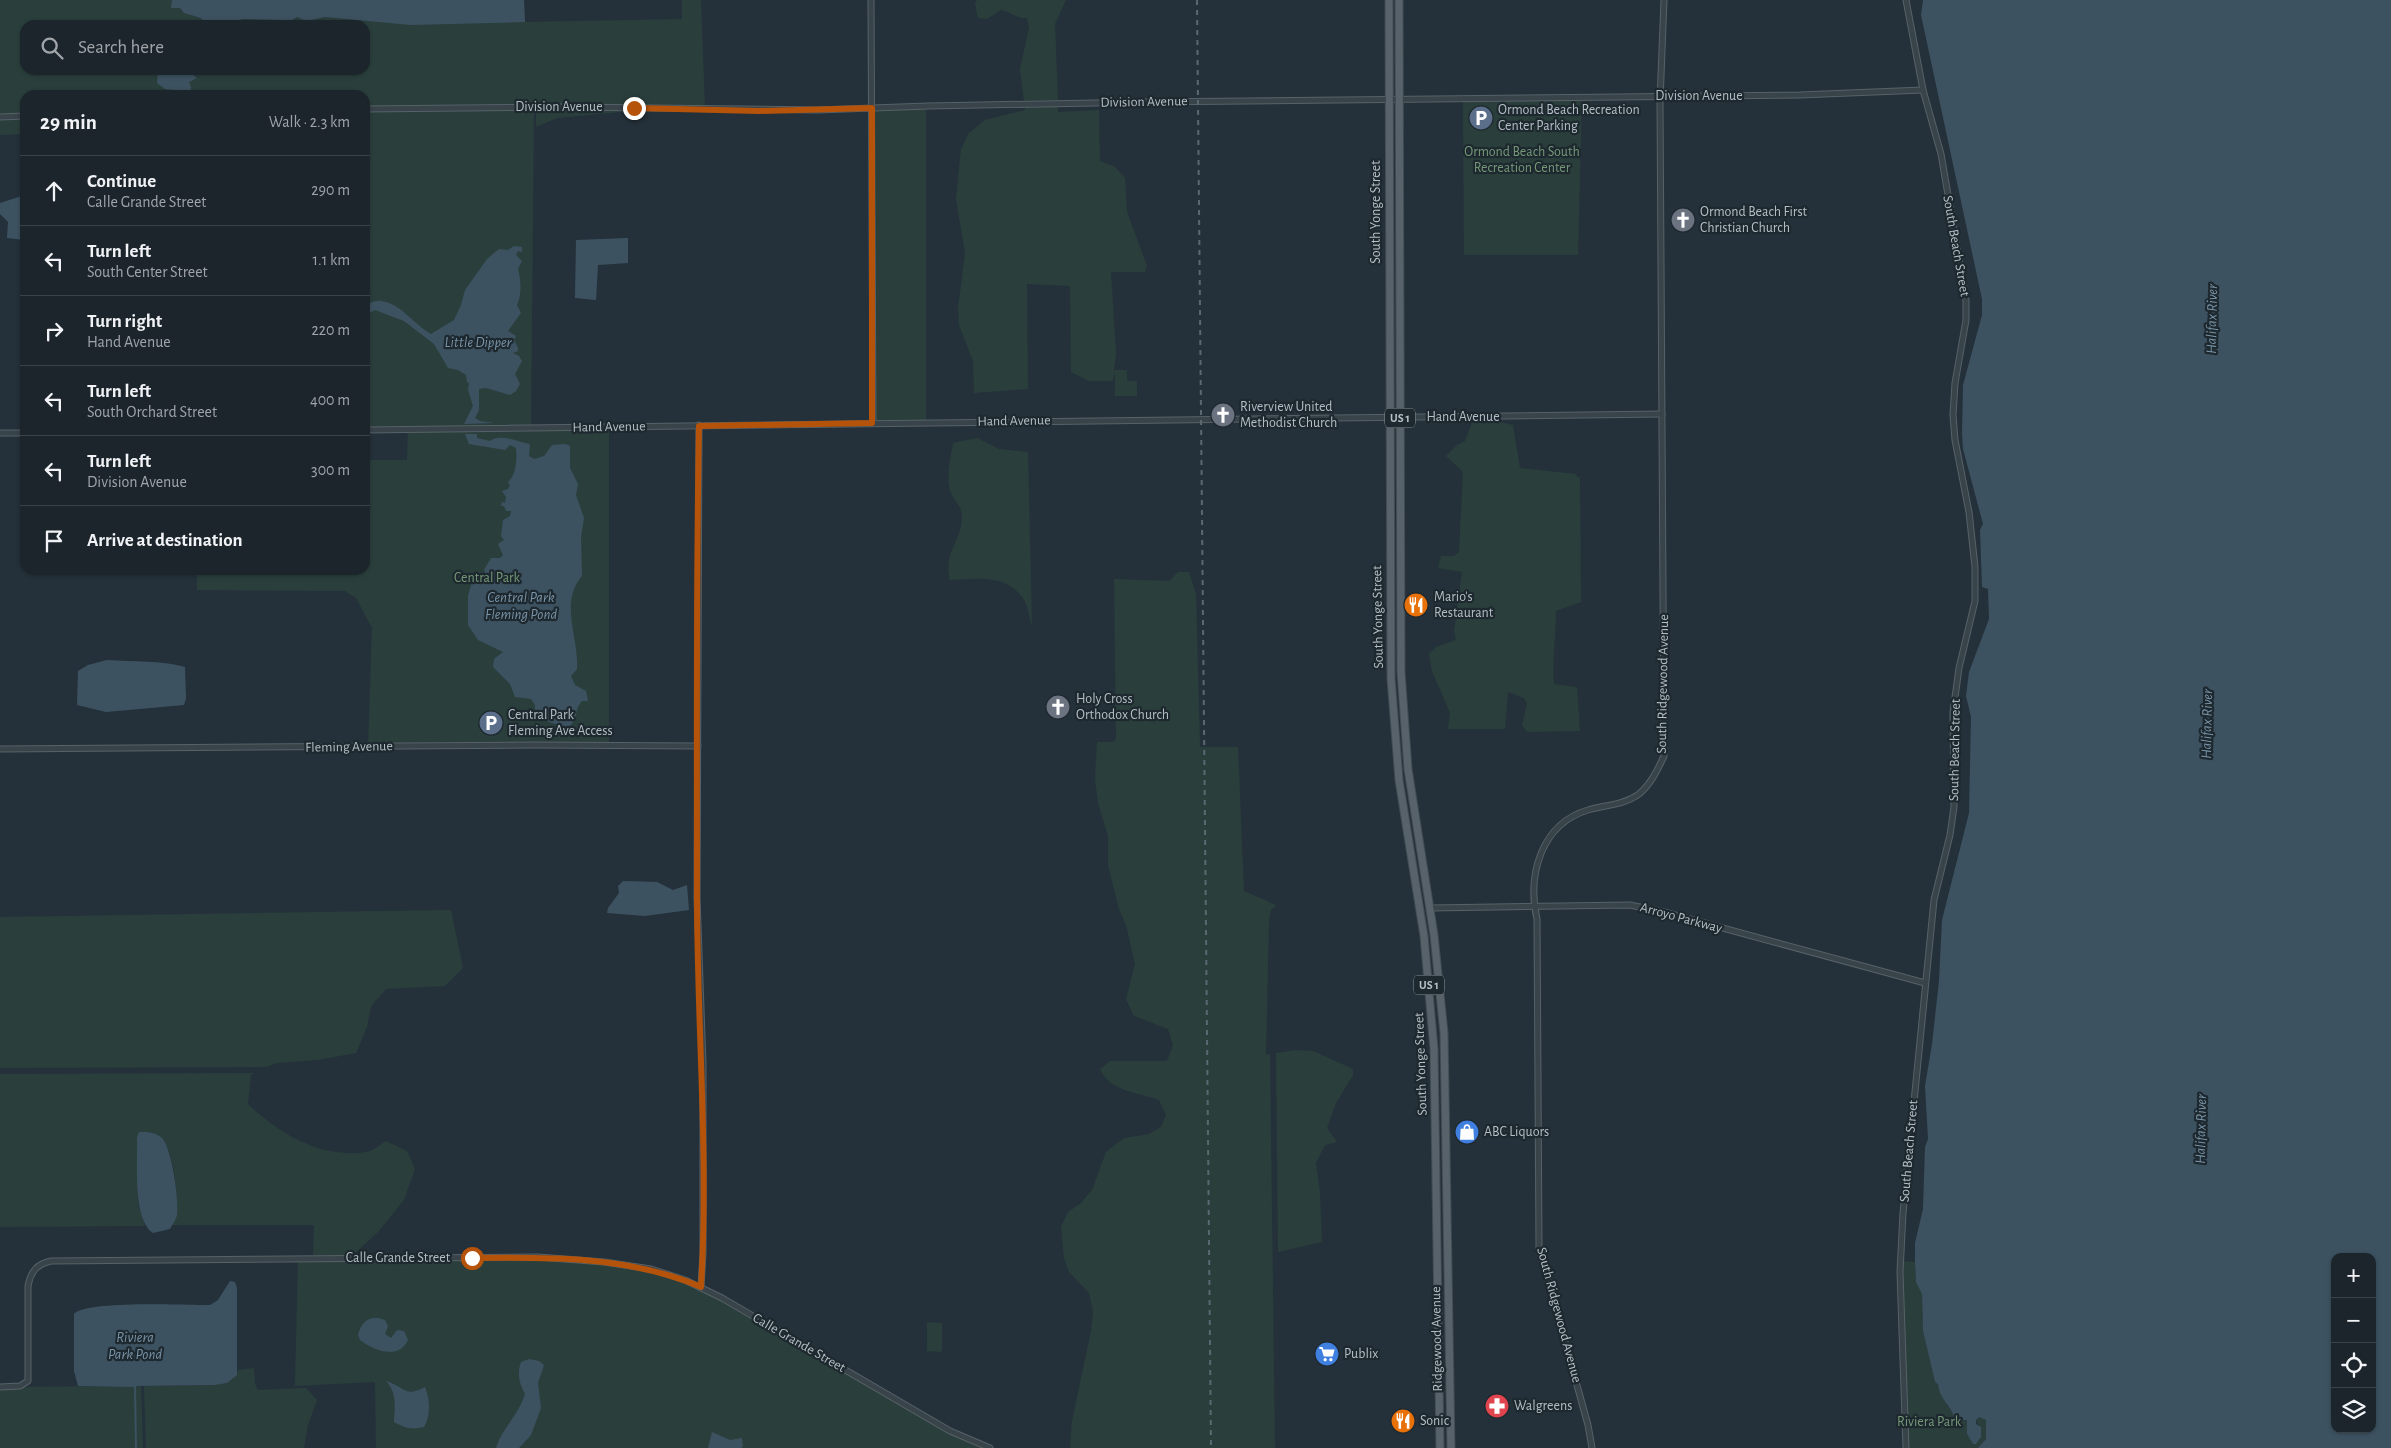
<!DOCTYPE html>
<meta charset="utf-8">
<style>
body{margin:0;font-family:"Alegreya Sans",sans-serif;background:#252d34;color:#f1f3f6}
.controls{position:absolute;right:15px;bottom:15px;display:grid;overflow:hidden;border-radius:10px;box-shadow:0 1px 4px #0004}
.controls button{width:45px;height:45px;display:grid;place-items:center;padding:0;border:0;border-bottom:1px solid #3a4248;background:#1c252c;color:#f1f3f6;font:25px sans-serif}
.stop{position:absolute;width:15px;height:15px;margin:-11px;border:4px solid #b45309;border-radius:50%;background:#fff}
.stop.end{background:#b45309;border-color:#fff;box-shadow:0 1px 5px #0008}
.list{margin:0;padding:0;list-style:none}
h2{display:flex;justify-content:space-between;align-items:center;height:65px;margin:0;padding:0 20px;font-size:21px}
h2 small{font-size:16px;font-weight:400;color:#a0a5a9}
.list li{display:grid;grid-template-columns:32px 1fr auto;gap:15px;align-items:center;box-sizing:border-box;height:70px;padding:0 20px;border-top:1px solid #3a4248}
.list b{display:block;font-size:19px;white-space:nowrap}
.list p{margin:0;font-size:16px;white-space:nowrap;color:#a0a5a9}
.list em{font-size:16px;font-style:normal;color:#a0a5a9}
.icon{flex:none;width:28px;height:28px;fill:none;stroke:currentColor;stroke-width:2;stroke-linecap:round;stroke-linejoin:round}
.map{position:relative;flex:none;width:2391px;height:1448px;overflow:hidden}
.search{position:absolute;background:#1c252c;box-shadow:0 1px 4px #0004;left:20px;top:20px;width:350px;height:55px;display:flex;align-items:center;gap:12px;box-sizing:border-box;padding:0 18px;border-radius:15px;color:#a0a5a9;font-size:19px}
.panel{position:absolute;background:#1c252c;box-shadow:0 1px 4px #0004;left:20px;top:90px;width:350px;height:485px;border-radius:15px}
.map>svg:first-child{display:block}
.green{fill:#2a3f3c;fill-rule:evenodd}
.water{fill:#3d5261;fill-rule:evenodd}
.lines{fill:none;stroke-linecap:round;stroke-linejoin:round}
.tertiary-casing{stroke:#576168;stroke-width:7}
.primary-casing{stroke:#424c53;stroke-width:9}
.tertiary{stroke:#39434a;stroke-width:5}
.primary{stroke:#57626a;stroke-width:7}
.rail{stroke:#5b6871;stroke-width:2;stroke-dasharray:5 5;stroke-linecap:butt}
.route{stroke:#b45309;stroke-width:6}
.labels{text-anchor:middle;dominant-baseline:central;stroke-width:4.5;stroke-linejoin:round;paint-order:stroke}
.shield{fill:#1e282f;stroke:#879199;stroke-width:1}
.shield-label{font-size:12px;font-weight:bold;fill:#b4bec6}
.street-label{font-size:14px;fill:#b4bec6;stroke:#1e282f}
.poi-label{font-size:14px;fill:#b4bec6;stroke:#1e282f;text-anchor:start}
.park-label{font-size:14px;fill:#759978;stroke:#1e282f}
.water-label{font-size:15px;font-style:italic;fill:#7893a6;stroke:#1e282f}
</style>
<div class="map">
<svg width="2391" height="1448" viewBox="0 0 2391 1448">
<rect width="100%" height="100%" fill="#25313a"/>
<!-- green -->
<g class="green">
<path d="M0,0h524l1,22 157,-3v-19h19l4,108 -171,-1 -3,320h78v319l-241,1 4,-119 -16,-30 -11,-7 -148,-1v-20h168v-110h42l1,-31 -43,1v-335h-340v44l-3,-5 -22,1zM25,25h340v45h-340z"/>
<path d="M977,0h89l-11,24 3,76 -34,1 -4,-32 9,-41 -2,-10c-10,1 -16,-6 -26,-8l-14,9 -9,-1 -3,-14z"/>
<polygon points="1582,99 1578,255 1464,255 1463,102"/>
<polygon points="1058,106 1058,112 1099,110 1100,161 1115,167 1125,178 1127,212 1147,266 1145,272 1111,272 1116,353 1114,370 1127,370 1127,381 1137,381 1137,396 1115,396 1115,370 1113,381 1089,381 1071,372 1070,286 1027,284 1028,389 974,393 973,361 959,325 958,309 965,253 956,199 961,149 969,133 985,120 1025,110 1025,107"/>
<polygon points="926,109 926,420 875,420 874,110"/>
<polygon points="536,110 631,111 557,118 536,127"/>
<path d="M1492,420l21,5 7,43 56,6 1,3h3l1,125 -25,9c0,25 -4,48 -2,73l23,3 3,44 -53,1 -5,-7 5,-21 -3,-6 -16,-6 -3,37h-57l2,-16 -18,-42 -3,-17 7,-7 20,-7 -2,-9 8,-59 -24,-4 3,-12h13l5,-4 4,-80 -17,-16 11,-11 8,-4 7,-18z"/>
<path d="M977,438l22,11 29,3 4,174c-3,-9 -4,-22 -10,-29 -17,-23 -46,-18 -72,-17 -7,-29 11,-36 12,-63 0,-11 -7,-15 -11,-24 -6,-14 0,-36 2,-50z"/>
<path d="M1178,572h11l7,22 4,153h38l6,144 32,14 -5,5 -2,10 -3,135 4,-1 5,394h-205l2,-27 19,-90 2,-20 -4,-18 -20,-21 -5,-14 -3,-31 7,-15 13,-9 11,-13 14,-38 18,-14 25,-4 12,-7 5,-12 -7,-15c-21,-8 -49,-8 -59,-31l10,-8h57l6,-16 -5,-16 -34,-13 -8,-17 9,-35 -9,-39 -7,-16 -11,-44v-29l-10,-33 -3,-24 2,-37h17l2,-3 -2,-160 55,2z"/>
<polygon points="451,910 463,968 445,986 386,989 371,1006 367,1027 356,1053 318,1060 276,1063 267,1067 0,1068 0,917"/>
<polygon points="1296,1050 1313,1051 1353,1069 1353,1075 1336,1103 1327,1128 1337,1142 1325,1145 1316,1163 1320,1193 1322,1242 1278,1252 1276,1053"/>
<path d="M254,1073l-3,2 -3,29c31,30 73,55 118,48 7,-1 14,-7 20,-11l21,10 8,18 -11,31 -26,32 -25,23h-40l1,-30h-142c9,-15 3,-69 -8,-84 -6,-8 -15,-9 -24,-9l-3,7 1,65 7,22 -145,1v-153z"/>
<polygon points="538,1257 651,1269 701,1287 937,1423 990,1448 376,1448 375,1382 295,1386 298,1258"/>
<path d="M1901,1261l14,1 1,20 6,12 1,37 12,51 3,1c2,18 13,30 29,37v14l6,10 6,-17 -3,-7 3,-3 7,3v19l-8,9h-72z"/>
<polygon points="927,1322 942,1323 942,1352 927,1351"/>
<path d="M254,1368l1,16 3,6 48,-2 11,12 -9,25 -4,23h-158l-2,-62 71,-1c10,-2 21,-5 23,-15z"/>
<polygon points="141,1386 143,1448 0,1448 0,1387"/>
</g>
<!-- water -->
<g class="water">
<polygon points="172,0 524,0 525,22 411,25 325,17 306,21 297,17 289,22 283,20 242,19 237,21 234,25 206,25 205,23 209,22 207,20 203,21 201,18 184,13 180,8 171,8"/>
<path d="M1923,0h468v1448h-418h5l8,-9v-19l-7,-3 -3,3v4l5,3v10l-5,7h-3l-6,-10v-14h-12c-3,-15 -15,-18 -17,-36l-3,-2 -12,-51 -1,-37 -6,-12 -1,-20v-19l8,-34 2,-62 3,-8 -3,-53 7,-42 7,-63 3,-61 27,-107 2,-96 -5,-21 3,-24 20,-53 -1,-30 -6,-2 -2,-57 3,-6 -20,-75 -1,-16 1,-48 19,-70v-16l-61,-284zM2335,1257h37v172h-37z"/>
<polygon points="158,70 192,70 192,74 197,78 189,82 191,87 190,93 175,95 175,90 165,89 157,83"/>
<polygon points="25,195 25,240 7,238 8,222 0,214 0,203"/>
<polygon points="628,238 628,263 598,265 596,300 575,298 576,240"/>
<path d="M514,246l8,1v5l-4,-1 -2,4 6,6 -4,8c3,11 4,25 -1,36l4,8 -13,18 8,5 -2,4 4,8v3l-5,2 6,3 3,5 -7,13 5,10 -4,7 -6,4 -24,-7 -7,1v21l-4,8 5,3 14,2 -30,1 9,-18 -5,-16 1,-7 -2,-1 -1,-7 -8,-5 -10,-2 -14,-24 -30,-23 -29,-11 -8,4 -2,-9c5,-2 11,-5 16,-4 21,3 32,23 50,33l23,-14 7,-15 4,-15 22,-31 12,-10 9,1z"/>
<path d="M465,434h12v4l13,3c10,-8 28,1 40,3l-1,12 5,3 10,-3 8,-11 13,-1 5,2v22l8,16 -2,11 8,23 -3,19 1,39c-23,26 -3,62 -5,93l-6,7 4,9 11,6 2,10h-6c-9,9 -2,18 -15,27l-32,-11v-12l-4,-6 -16,-2 -5,-13 -17,-17 1,-8 9,-7 -25,-12 -10,-15v-29l3,-11 7,-14 5,4 2,-3 -1,-2 7,-12h9l3,-3 -5,-11 6,-4 -3,-4 2,-16 7,-4 1,-5h-5l-2,-5h-3l1,-4 3,1 1,-6 -4,-6 6,-2 2,-4 -2,-3c9,-8 9,-24 8,-34l-6,-3 -5,5 -36,-6z"/>
<path d="M107,660c26,2 53,0 78,7l1,31 -2,7 -78,7 -29,-7 1,-34 10,-6z"/>
<polygon points="623,881 657,882 673,890 687,885 689,910 645,916 607,913 608,908 619,893 618,886"/>
<path d="M139,1132c9,0 16,0 23,6 10,10 17,62 15,77 -1,5 -5,10 -7,14l-17,4c-21,-14 -15,-70 -16,-95z"/>
<path d="M230,1281l5,1 2,6v87l-10,8 -12,2 -79,1 1,62h-2l-1,-61 -56,-1 -4,-15v-57c10,-14 114,-9 136,-9l8,-5z"/>
<path d="M378,1318l7,2 3,6 -3,8 6,4 6,-8 7,1 4,9c-9,20 -34,11 -48,0l-2,-5c3,-11 8,-18 20,-17z"/>
<path d="M529,1359l10,2 5,4 -6,18 3,25 -10,27 -12,13h-23c6,-19 23,-34 29,-54 -6,-11 -8,-20 -4,-32z"/>
<path d="M386,1381c20,6 18,17 39,6 5,12 6,29 -1,40 -13,3 -19,1 -30,-5 1,-16 3,-29 -8,-41z"/>
<polygon points="712,1432 730,1440 742,1438 743,1446 741,1448 708,1448"/>
</g>
<g class="lines">
<defs>
<g id="tertiary">
<polyline points="871,0 873,423"/>
<polyline points="1906,0 1923,90 1941,154 1966,300 1966,320 1955,383 1953,415 1955,440 1969,512 1975,567 1975,601 1959,668 1953,712 1954,807 1950,835 1934,900 1903,1213 1900,1272 1906,1448"/>
<polyline points="365,109 563,107 817,110 928,106 1146,102 1800,95 1923,90"/>
<polyline points="0,117 25,116"/>
<polyline points="699,425 697,898 703,1064 703,1253 701,1287"/>
<polyline points="365,430 1662,414"/>
<polyline points="0,433 25,433"/>
<polyline points="0,749 534,745 698,746"/>
<polyline points="1430,908 1630,905 1664,912 1925,983"/>
<path d="M0,1387l20,-1 8,-5v-95c3,-15 9,-22 23,-25l487,-4 66,5 47,7 34,11 37,18 228,133 40,17"/>
<path d="M1592,1448l-4,-23 -49,-177 -2,-329c-10,-44 4,-95 51,-109 17,-5 36,-5 51,-16 12,-10 19,-25 25,-38l-4,-655 4,-101"/>
</g>
<g id="primary">
<polyline points="1389,0 1391,678 1399,780 1424,936 1434,1049 1440,1448"/>
<polyline points="1399,0 1401,672 1408,769 1434,935 1444,1033 1451,1448"/>
</g>
</defs>
<!-- tertiary casing -->
<use href="#tertiary" class="tertiary-casing"/>
<!-- primary casing -->
<use href="#primary" class="primary-casing"/>
<!-- tertiary -->
<use href="#tertiary" class="tertiary"/>
<!-- primary -->
<use href="#primary" class="primary"/>
<!-- rail -->
<polyline class="rail" points="1197,0 1211,1448"/>
</g>
<g class="lines">
<!-- route -->
<path class="route" d="M472,1258c77,-1 157,-2 229,29 8,-130 -4,-260 -4,-390 0,-157 -1,-314 2,-471l173,-3v-315l-113,3 -125,-3"/>
</g>
<!-- icons -->
<defs>
<symbol id="parking-disc" viewBox="-11 -11 22 22"><circle r="9.5" fill="#5c6f8a" stroke="#1e282f"/><path d="M-3.5-5.5H1a3.5 3.5 0 0 1 0 7H-1V5.5H-3.5ZM-1-3.4V-.6H.8a1.4 1.4 0 0 0 0-2.8Z" fill="#fff"/></symbol>
<symbol id="church-disc" viewBox="-11 -11 22 22"><circle r="9.5" fill="#6b7280" stroke="#1e282f"/><path d="M-1.2-6h2.4v3.5h3.3v2.4h-3.3V6h-2.4V-.1h-3.3v-2.4h3.3Z" fill="#fff"/></symbol>
<symbol id="restaurant-disc" viewBox="-11 -11 22 22"><circle r="9.5" fill="#e8710a" stroke="#1e282f"/><path d="M-5-6h1v4h1v-4h1v4h1v-4h1v5L-1.5 .5V6h-2V.5L-5-1ZM5-6V6H3V1.5H1.5Q1.5-4 5-6Z" fill="#fff"/></symbol>
<symbol id="shop-disc" viewBox="-11 -11 22 22"><circle r="9.5" fill="#3f7fe0" stroke="#1e282f"/><path d="M-5-2.5h2.3a2.7 3.5 0 0 1 5.4 0H5L5.5 6h-11ZM-1.5-2.5h3a1.5 2.3 0 0 0-3 0Z" fill="#fff"/></symbol>
<symbol id="supermarket-disc" viewBox="-11 -11 22 22"><circle r="9.5" fill="#3f7fe0" stroke="#1e282f"/><path d="M-6-5.5h2.5l.6 2H6L4.5 2H-2.5L-4.4-4H-6ZM-1.5 3.2a1.3 1.3 0 1 0 .1 0ZM3 3.2a1.3 1.3 0 1 0 .1 0Z" fill="#fff"/></symbol>
<symbol id="pharmacy-disc" viewBox="-11 -11 22 22"><circle r="9.5" fill="#e0444e" stroke="#1e282f"/><path d="M-2-6h4v4h4v4h-4v4h-4v-4h-4v-4h4Z" fill="#fff"/></symbol>
</defs>
<g fill-rule="evenodd">
<use href="#parking-disc" x="1467" y="104" width="28" height="28"/>
<use href="#church-disc" x="1669" y="206" width="28" height="28"/>
<use href="#church-disc" x="1209" y="401" width="28" height="28"/>
<use href="#restaurant-disc" x="1402" y="591" width="28" height="28"/>
<use href="#church-disc" x="1044" y="693" width="28" height="28"/>
<use href="#parking-disc" x="477" y="709" width="28" height="28"/>
<use href="#shop-disc" x="1453" y="1118" width="28" height="28"/>
<use href="#supermarket-disc" x="1313" y="1340" width="28" height="28"/>
<use href="#pharmacy-disc" x="1483" y="1392" width="28" height="28"/>
<use href="#restaurant-disc" x="1389" y="1407" width="28" height="28"/>
</g>
<g class="labels">
<!-- shield labels -->
<g class="shield">
<rect x="1385" y="408.5" width="30" height="19" rx="4"/>
<rect x="1414" y="975.5" width="30" height="19" rx="4"/>
</g>
<g class="shield-label">
<text x="1400" y="418">US 1</text>
<text x="1429" y="985">US 1</text>
</g>
<!-- street labels -->
<g class="street-label">
<text x="1699" y="96">Division Avenue</text>
<text transform="translate(1144 102) rotate(-1)">Division Avenue</text>
<text x="559" y="107">Division Avenue</text>
<text transform="translate(1376 212) rotate(-90)">South Yonge Street</text>
<text transform="translate(1956 246) rotate(80)">South Beach Street</text>
<text x="1463" y="417">Hand Avenue</text>
<text transform="translate(1014 421) rotate(-1)">Hand Avenue</text>
<text transform="translate(609 427) rotate(-1)">Hand Avenue</text>
<text transform="translate(1378 617) rotate(-91)">South Yonge Street</text>
<text transform="translate(1663 684) rotate(-89)">South Ridgewood Avenue</text>
<text transform="translate(349 747) rotate(-1)">Fleming Avenue</text>
<text transform="translate(1955 750) rotate(-89)">South Beach Street</text>
<text transform="translate(1681 918) rotate(15)">Arroyo Parkway</text>
<text transform="translate(1421 1064) rotate(-92)">South Yonge Street</text>
<text transform="translate(1909 1151) rotate(-85)">South Beach Street</text>
<text x="398" y="1258">Calle Grande Street</text>
<text transform="translate(1559 1315) rotate(75)">South Ridgewood Avenue</text>
<text transform="translate(1437 1339) rotate(-91)">Ridgewood Avenue</text>
<text transform="translate(799 1343) rotate(30)">Calle Grande Street</text>
</g>
<!-- poi labels -->
<g class="poi-label">
<text x="1498" y="110">Ormond Beach Recreation<tspan x="1498" dy="16">Center Parking</tspan></text>
<text x="1700" y="212">Ormond Beach First<tspan x="1700" dy="16">Christian Church</tspan></text>
<text x="1240" y="407">Riverview United<tspan x="1240" dy="16">Methodist Church</tspan></text>
<text x="1434" y="597">Mario's<tspan x="1434" dy="16">Restaurant</tspan></text>
<text x="1076" y="699">Holy Cross<tspan x="1076" dy="16">Orthodox Church</tspan></text>
<text x="508" y="715">Central Park<tspan x="508" dy="16">Fleming Ave Access</tspan></text>
<text x="1484" y="1132">ABC Liquors</text>
<text x="1344" y="1354">Publix</text>
<text x="1514" y="1406">Walgreens</text>
<text x="1420" y="1421">Sonic</text>
</g>
<!-- park labels -->
<g class="park-label">
<text x="1522" y="152">Ormond Beach South<tspan x="1522" dy="16">Recreation Center</tspan></text>
<text x="487" y="578">Central Park</text>
<text x="1929" y="1422">Riviera Park</text>
</g>
<!-- water labels -->
<g class="water-label">
<text transform="translate(2212 319) rotate(-89)">Halifax River</text>
<text x="478" y="342">Little Dipper</text>
<text x="521" y="597">Central Park<tspan x="521" dy="17">Fleming Pond</tspan></text>
<text transform="translate(2207 724) rotate(-89)">Halifax River</text>
<text transform="translate(2201 1129) rotate(-89)">Halifax River</text>
<text x="135" y="1337">Riviera<tspan x="135" dy="17">Park Pond</tspan></text>
</g>
</g>
</svg>
<div class="controls">
<button>+</button>
<button>−</button>
<button><svg class="icon" aria-label="locate" viewBox="0 0 24 24"><circle cx="12" cy="12" r="6"/><path d="M12 2v4M12 18v4M2 12h4M18 12h4"/></svg></button>
<button><svg class="icon" aria-label="layers" viewBox="0 0 24 24"><path d="M12 4l9 5-9 5-9-5zM3 14l9 5 9-5"/></svg></button>
</div>
<div class="stop" style="left:472px;top:1258px"></div>
<div class="stop end" style="left:634px;top:108px"></div>
<div class="search"><svg class="icon" aria-label="search" viewBox="0 0 24 24"><circle cx="10" cy="10" r="6"/><path d="M15 15l6 6"/></svg>Search here</div>
<section class="panel">
<h2>29 min<small>Walk · 2.3 km</small></h2>
<ul class="list">
<li><svg class="icon" aria-label="ahead" viewBox="0 0 24 24"><path d="M12 20V5M6 11l6-6 6 6"/></svg><div><b>Continue</b><p>Calle Grande Street</p></div><em>290 m</em></li>
<li><svg class="icon" aria-label="left" viewBox="0 0 24 24"><path d="M17 20v-9H6M10 6l-5 5 5 5"/></svg><div><b>Turn left</b><p>South Center Street</p></div><em>1.1 km</em></li>
<li><svg class="icon" aria-label="right" viewBox="0 0 24 24"><path d="M7 20v-9h11M14 6l5 5-5 5"/></svg><div><b>Turn right</b><p>Hand Avenue</p></div><em>220 m</em></li>
<li><svg class="icon" aria-label="left" viewBox="0 0 24 24"><path d="M17 20v-9H6M10 6l-5 5 5 5"/></svg><div><b>Turn left</b><p>South Orchard Street</p></div><em>400 m</em></li>
<li><svg class="icon" aria-label="left" viewBox="0 0 24 24"><path d="M17 20v-9H6M10 6l-5 5 5 5"/></svg><div><b>Turn left</b><p>Division Avenue</p></div><em>300 m</em></li>
<li><svg class="icon" aria-label="arrive" viewBox="0 0 24 24"><path d="M6 21V4h12l-3 4 3 4H6"/></svg><div><b>Arrive at destination</b></div></li>
</ul>
</section>
</div>
